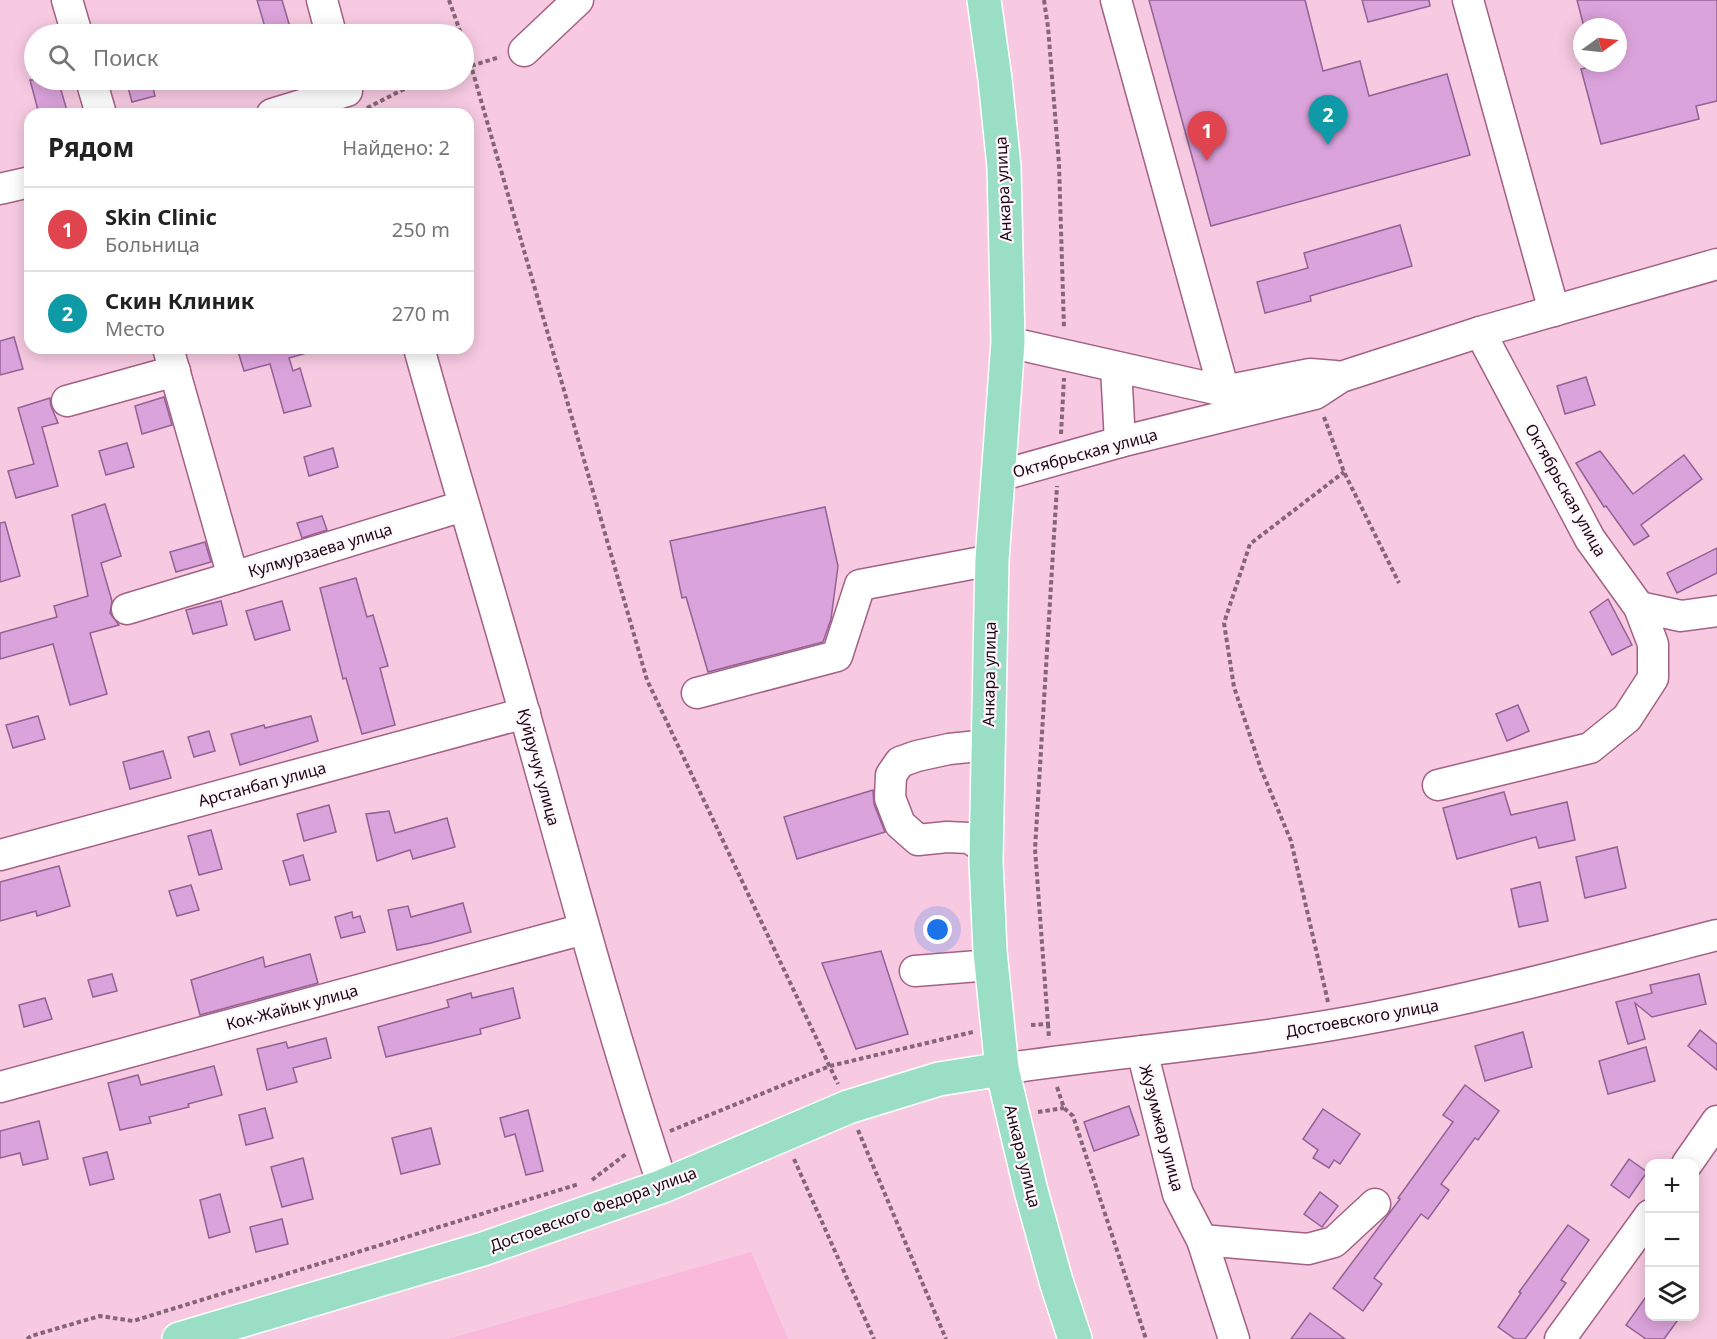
<!DOCTYPE html>
<html lang="ru">
<meta charset="utf-8">
<style>
body{margin:0;font-family:"Noto Sans",sans-serif;background:#f2f2f2;color:#222}
.controls{position:absolute;right:18px;bottom:18px;display:grid;overflow:hidden;border-radius:12px;box-shadow:0 3px 15px #0003}
.controls button{width:54px;height:54px;display:grid;place-items:center;padding:0;border:0;border-bottom:2px solid #e0e0e0;background:#fff;color:#222;font:30px sans-serif}
.compass{position:absolute;left:1573px;top:18px;width:54px;height:54px;border-radius:50%;background:#fff;box-shadow:0 3px 15px #0003;rotate:75deg}
.you{position:absolute;left:938px;top:930px;width:21px;height:21px;margin:-15px;border:4px solid #fff;border-radius:50%;background:#1a73e8;box-shadow:0 0 0 9px #1a73e833}
.badge{display:grid;place-items:center;width:39px;height:39px;border-radius:50%;background:#ea580c;color:#fff;font-size:20px;font-weight:700}
.pin{position:absolute;translate:-50% -50px;filter:drop-shadow(0 2px 3px #0008)}
.pin::after{content:'';position:absolute;top:32px;width:21px;height:18px;background:inherit;clip-path:polygon(0 0,100% 0,50% 100%)}
.list{margin:0;padding:0;list-style:none}
h2{display:flex;justify-content:space-between;align-items:center;height:78px;margin:0;padding:0 24px;font-size:26px}
h2 small{font-size:20px;font-weight:400;color:#767676}
.list li{display:grid;grid-template-columns:39px 1fr auto;gap:18px;align-items:center;box-sizing:border-box;height:84px;padding:0 24px;border-top:2px solid #e0e0e0}
.list b{display:block;font-size:22px;white-space:nowrap}
.list p{margin:0;font-size:20px;white-space:nowrap;color:#767676}
.list em{font-size:20px;font-style:normal;color:#767676}
.icon{flex:none;width:33px;height:33px;fill:none;stroke:currentColor;stroke-width:2;stroke-linecap:round;stroke-linejoin:round}
.map{position:relative;flex:none;width:1717px;height:1339px;overflow:hidden}
.search{position:absolute;background:#fff;box-shadow:0 3px 15px #0003;left:24px;top:24px;width:450px;height:66px;display:flex;align-items:center;gap:15px;box-sizing:border-box;padding:0 21px;border-radius:33px;color:#767676;font-size:22px}
.panel{position:absolute;background:#fff;box-shadow:0 3px 15px #0003;left:24px;top:108px;width:450px;height:246px;border-radius:18px}
.map>svg:first-child{display:block}
.built{fill:#fab9db}
.building{fill:#dba3db;stroke:#946195;stroke-width:1.5}
.lines{fill:none;stroke-linecap:round;stroke-linejoin:round}
.minor-casing{stroke:#a36186;stroke-width:33}
.major-casing{stroke:#fff;stroke-width:36}
.path{stroke:#866577;stroke-width:4;stroke-dasharray:4.5 3;stroke-linecap:butt}
.minor{stroke:#fff;stroke-width:30}
.major{stroke:#99dec5;stroke-width:33}
.labels{text-anchor:middle;dominant-baseline:central;stroke-width:4.5;stroke-linejoin:round;paint-order:stroke}
.street-label{font-size:16px;fill:#1c0513;stroke:#fff7fb}
</style>
<div class="map">
<svg width="1717" height="1339" viewBox="0 0 1717 1339">
<rect width="100%" height="100%" fill="#f7cae1"/>
<!-- built -->
<polygon class="built" points="751,1252 788,1339 448,1339"/>
<!-- building -->
<g class="building">
<polygon points="257,0 282,0 292,34 267,34"/>
<polygon points="1149,0 1305,0 1323,71 1360,61 1369,96 1447,74 1470,155 1211,226"/>
<polygon points="1362,0 1429,0 1430,6 1368,22"/>
<polygon points="1577,0 1717,0 1717,101 1696,106 1699,119 1601,144 1581,69 1594,66 1593,63 1618,63 1618,27 1584,27"/>
<polygon points="30,80 58,80 68,114 39,114"/>
<polygon points="126,80 151,80 155,96 132,102"/>
<polygon points="1400,225 1412,266 1310,296 1311,301 1265,313 1257,282 1308,268 1304,253"/>
<polygon points="14,337 23,369 0,375 0,341"/>
<polygon points="237,348 306,348 307,353 289,358 293,371 300,368 311,406 284,413 270,364 244,371"/>
<polygon points="1586,377 1595,405 1565,414 1557,386"/>
<polygon points="164,397 172,425 142,434 135,406"/>
<polygon points="50,398 51,406 58,423 42,427 58,486 16,498 8,471 34,464 18,408"/>
<polygon points="127,443 134,467 106,475 99,451"/>
<polygon points="333,448 338,467 309,476 304,457"/>
<polygon points="1600,451 1633,494 1684,455 1702,479 1641,525 1649,536 1634,545 1606,506 1604,507 1576,463"/>
<polygon points="105,504 121,556 101,563 112,601 110,613 119,625 90,633 107,694 70,705 53,644 0,659 0,633 57,617 54,606 88,596 72,515"/>
<polygon points="825,507 838,566 831,619 823,642 708,672 686,597 682,598 670,541"/>
<polygon points="322,516 327,530 302,538 297,523"/>
<polygon points="5,522 20,576 0,582 0,523"/>
<polygon points="205,542 211,562 176,572 170,552"/>
<polygon points="1717,548 1717,573 1677,593 1667,573"/>
<polygon points="356,578 367,617 373,615 388,666 380,668 395,725 362,734 346,678 343,679 320,588"/>
<polygon points="1608,599 1632,645 1612,655 1590,612"/>
<polygon points="221,601 227,625 193,634 186,610"/>
<polygon points="282,601 290,630 255,640 246,611"/>
<polygon points="1518,705 1529,731 1507,741 1496,714"/>
<polygon points="38,716 45,739 13,748 6,725"/>
<polygon points="311,716 318,741 240,765 231,734 264,725 265,728"/>
<polygon points="209,731 215,751 194,757 188,737"/>
<polygon points="163,751 171,778 130,789 123,762"/>
<polygon points="873,790 874,804 885,832 797,859 784,817"/>
<polygon points="1504,792 1511,815 1567,802 1575,840 1539,848 1536,837 1457,859 1443,808"/>
<polygon points="329,805 336,832 304,841 297,814"/>
<polygon points="389,811 395,833 447,818 455,847 413,859 410,850 377,861 366,814"/>
<polygon points="211,830 222,869 199,875 188,836"/>
<polygon points="1617,847 1626,888 1585,898 1576,857"/>
<polygon points="303,855 310,880 290,885 283,861"/>
<polygon points="59,866 70,906 37,916 36,911 0,921 0,882"/>
<polygon points="1540,882 1548,921 1519,927 1511,889"/>
<polygon points="191,885 199,910 177,916 169,891"/>
<polygon points="463,903 471,932 431,943 397,950 388,910 408,906 411,917"/>
<polygon points="352,912 353,918 360,916 365,932 341,938 335,917"/>
<polygon points="881,951 908,1034 856,1049 822,963"/>
<polygon points="310,954 318,983 200,1015 191,980 263,957 265,967"/>
<polygon points="112,974 117,991 93,997 88,980"/>
<polygon points="1699,974 1706,1004 1652,1017 1635,1003 1645,1039 1628,1044 1616,1002 1652,993 1650,985"/>
<polygon points="513,988 520,1018 480,1029 481,1034 386,1057 378,1027 449,1007 447,1000 471,993 472,998"/>
<polygon points="45,998 52,1019 24,1027 19,1005"/>
<polygon points="1700,1030 1717,1044 1717,1070 1688,1046"/>
<polygon points="1523,1032 1532,1067 1485,1081 1475,1046"/>
<polygon points="326,1038 331,1058 293,1068 297,1082 267,1090 257,1049 286,1042 288,1048"/>
<polygon points="1646,1047 1655,1081 1608,1094 1599,1061"/>
<polygon points="214,1066 222,1095 188,1104 189,1107 149,1117 151,1123 120,1130 108,1083 138,1075 141,1085"/>
<polygon points="1465,1085 1499,1111 1478,1140 1475,1138 1441,1184 1449,1190 1428,1219 1421,1214 1374,1278 1382,1284 1363,1311 1333,1288 1400,1199 1398,1198 1453,1122 1443,1115"/>
<polygon points="1129,1106 1139,1135 1094,1151 1084,1122"/>
<polygon points="265,1108 273,1138 246,1145 239,1115"/>
<polygon points="1323,1109 1360,1134 1340,1164 1334,1160 1329,1168 1313,1158 1318,1150 1303,1139"/>
<polygon points="528,1110 543,1171 526,1175 515,1134 505,1137 500,1118"/>
<polygon points="39,1121 48,1159 23,1165 20,1153 0,1158 0,1131"/>
<polygon points="431,1128 440,1164 401,1174 392,1138"/>
<polygon points="107,1152 114,1179 90,1185 83,1158"/>
<polygon points="303,1158 313,1199 282,1207 271,1167"/>
<polygon points="1629,1159 1647,1172 1629,1198 1611,1185"/>
<polygon points="1320,1192 1338,1206 1322,1227 1304,1214"/>
<polygon points="220,1194 230,1232 209,1238 200,1200"/>
<polygon points="282,1219 288,1244 256,1252 250,1227"/>
<polygon points="1568,1225 1589,1240 1561,1280 1566,1283 1546,1311 1525,1339 1515,1339 1498,1327 1521,1293 1519,1292"/>
<polygon points="1650,1291 1650,1317 1680,1317 1664,1339 1646,1339 1626,1325"/>
<polygon points="1310,1313 1345,1339 1291,1339"/>
</g>
<g class="lines">
<defs>
<g id="minor">
<polyline points="67,0 77,34"/>
<polyline points="322,0 331,34"/>
<polyline points="1116,0 1224,391"/>
<polyline points="1468,0 1554,311"/>
<polyline points="524,51 578,0"/>
<polyline points="91,80 101,114"/>
<polyline points="272,114 347,91"/>
<polyline points="0,189 30,182"/>
<polyline points="1480,332 1590,539 1639,607 1681,616 1717,611"/>
<polyline points="1008,342 1224,391 1310,374 1335,376"/>
<polyline points="168,348 233,577 463,506"/>
<path d="M419,348c34,123 72,244 106,367 44,157 86,315 138,471"/>
<polyline points="1116,367 1120,442"/>
<polyline points="67,401 175,371"/>
<polyline points="999,476 1120,442 1315,394 1341,377 1480,332 1717,264"/>
<polyline points="127,609 233,577"/>
<polyline points="697,693 837,656 860,585 992,560"/>
<polyline points="1438,785 1590,748 1627,718 1653,678 1653,644 1639,607"/>
<polyline points="986,849 969,838 947,837 918,840 900,824 890,798 891,775 900,762 917,756 949,749 988,745"/>
<polyline points="0,855 525,713"/>
<polyline points="915,971 991,965"/>
<polyline points="1142,1051 1178,1194 1202,1240 1234,1339"/>
<path d="M1002,1069c124,-18 251,-28 374,-52 115,-22 228,-53 341,-82"/>
<polyline points="0,1087 584,929"/>
<polyline points="1687,1164 1717,1121"/>
<polyline points="1202,1240 1308,1249 1334,1242 1375,1204"/>
<polyline points="1560,1339 1650,1215"/>
</g>
<g id="major">
<polyline points="984,0 995,79 1004,167 1008,342 992,560 986,861 990,951 1002,1069 1031,1191 1056,1281 1075,1339"/>
<polyline points="179,1339 483,1249 663,1186 848,1107 939,1079 1002,1069"/>
</g>
</defs>
<!-- minor casing -->
<use href="#minor" class="minor-casing"/>
<!-- major casing -->
<use href="#major" class="major-casing"/>
<!-- path -->
<g class="path">
<polyline points="449,0 461,34"/>
<polyline points="1044,0 1048,27 1059,164 1064,328"/>
<polyline points="464,41 647,680 838,1084"/>
<polyline points="464,68 500,57"/>
<polyline points="367,108 410,86 429,80"/>
<polyline points="1324,417 1344,472 1399,583"/>
<polyline points="1061,434 1064,378"/>
<polyline points="1328,1002 1291,841 1261,769 1234,687 1224,623 1250,544 1344,472"/>
<polyline points="1048,1024 1049,1039"/>
<polyline points="1031,1025 1048,1024 1035,849 1057,486"/>
<polyline points="1057,1087 1064,1108 1073,1116 1146,1339"/>
<polyline points="1038,1112 1064,1108"/>
<polyline points="858,1130 946,1339"/>
<polyline points="670,1131 830,1066 973,1032"/>
<polyline points="794,1159 874,1339"/>
<polyline points="592,1180 626,1154"/>
<polyline points="27,1339 31,1336 100,1316 133,1321 579,1184"/>
</g>
<!-- minor -->
<use href="#minor" class="minor"/>
<!-- major -->
<use href="#major" class="major"/>
</g>
<g class="labels">
<!-- street labels -->
<g class="street-label">
<text transform="translate(1003 189) rotate(-93)">Анкара улица</text>
<text transform="translate(1085 453) rotate(-15)">Октябрьская улица</text>
<text transform="translate(1566 490) rotate(61)">Октябрьская улица</text>
<text transform="translate(320 550) rotate(-17)">Кулмурзаева улица</text>
<text transform="translate(989 674) rotate(-89)">Анкара улица</text>
<text transform="translate(539 767) rotate(75)">Куйручук улица</text>
<text transform="translate(262 784) rotate(-15)">Арстанбап улица</text>
<text transform="translate(292 1007) rotate(-15)">Кок-Жайык улица</text>
<text transform="translate(1362 1018) rotate(-10)">Достоевского улица</text>
<text transform="translate(1162 1128) rotate(75)">Жузумжар улица</text>
<text transform="translate(1023 1156) rotate(76)">Анкара улица</text>
<text transform="translate(593 1209) rotate(-20)">Достоевского Федора улица</text>
</g>
</g>
</svg>
<div class="controls">
<button>+</button>
<button>−</button>
<button><svg class="icon" aria-label="layers" viewBox="0 0 24 24"><path d="M12 4l9 5-9 5-9-5zM3 14l9 5 9-5"/></svg></button>
</div>
<svg class="compass" viewBox="-18 -18 36 36"><path d="M0-13l5 13h-10z" fill="#e53935"/><path d="M0 13l5-13h-10z" fill="#767676"/></svg>
<div class="you"></div>
<div class="pin badge" style="left:1207px;top:161px;background:#e0444e">1</div>
<div class="pin badge" style="left:1328px;top:145px;background:#0f9aa8">2</div>
<div class="search"><svg class="icon" aria-label="search" viewBox="0 0 24 24"><circle cx="10" cy="10" r="6"/><path d="M15 15l6 6"/></svg>Поиск</div>
<section class="panel">
<h2>Рядом<small>Найдено: 2</small></h2>
<ul class="list">
<li><span class="badge" style="background:#e0444e">1</span><div><b>Skin Clinic</b><p>Больница</p></div><em>250 m</em></li>
<li><span class="badge" style="background:#0f9aa8">2</span><div><b>Скин Клиник</b><p>Место</p></div><em>270 m</em></li>
</ul>
</section>
</div>
